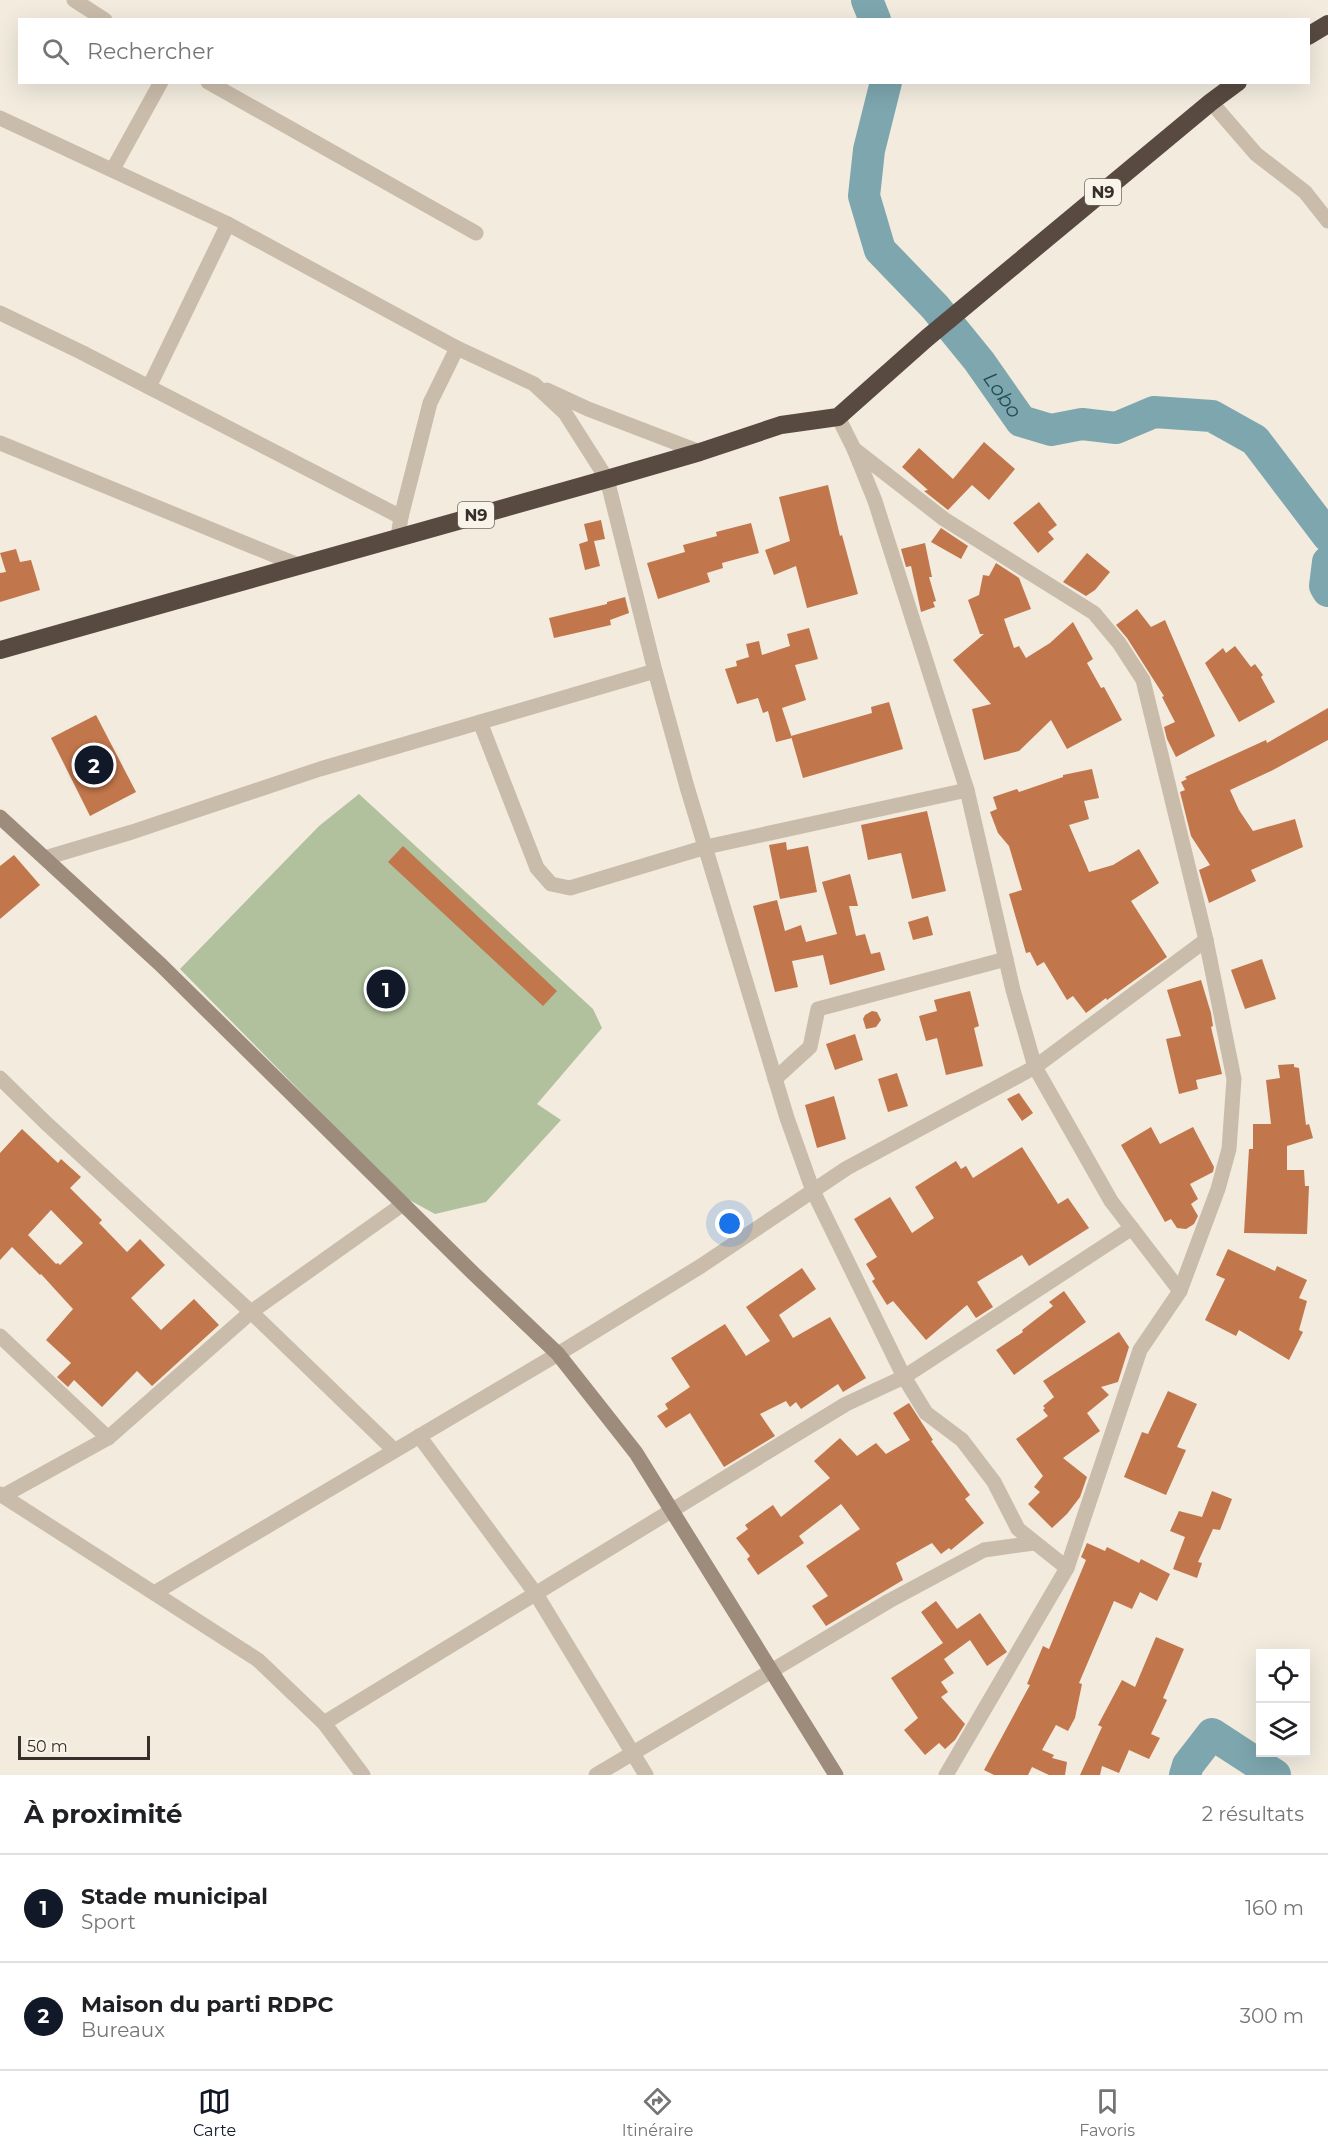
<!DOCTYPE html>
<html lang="fr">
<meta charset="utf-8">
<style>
body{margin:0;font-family:Montserrat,sans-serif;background:#f6f6f6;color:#202124}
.controls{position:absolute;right:18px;bottom:18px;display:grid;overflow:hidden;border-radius:0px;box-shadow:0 6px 24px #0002}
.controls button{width:54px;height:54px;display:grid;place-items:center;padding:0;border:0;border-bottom:2px solid #e0e0e0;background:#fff;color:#202124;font:30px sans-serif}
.scale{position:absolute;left:18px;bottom:15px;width:132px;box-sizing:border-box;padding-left:6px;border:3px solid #372f29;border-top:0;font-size:16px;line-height:21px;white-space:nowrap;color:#372f29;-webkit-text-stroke:4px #f9f4ea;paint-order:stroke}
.you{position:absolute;left:730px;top:1224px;width:21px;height:21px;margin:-15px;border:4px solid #fff;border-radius:50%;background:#1a73e8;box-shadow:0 0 0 9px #1a73e833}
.badge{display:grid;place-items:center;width:39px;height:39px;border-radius:50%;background:#111827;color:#fff;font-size:20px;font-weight:700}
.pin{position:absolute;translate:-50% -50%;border:3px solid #fff;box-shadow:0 2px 6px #0006}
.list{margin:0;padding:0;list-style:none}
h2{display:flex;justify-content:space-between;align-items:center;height:78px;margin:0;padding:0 24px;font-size:26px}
h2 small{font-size:20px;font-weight:400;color:#757577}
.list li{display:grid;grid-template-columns:39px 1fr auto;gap:18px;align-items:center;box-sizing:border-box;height:108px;padding:0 24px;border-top:2px solid #e0e0e0}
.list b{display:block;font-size:22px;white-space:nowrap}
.list p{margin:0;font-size:20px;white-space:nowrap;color:#757577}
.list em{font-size:20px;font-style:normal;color:#757577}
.icon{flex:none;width:33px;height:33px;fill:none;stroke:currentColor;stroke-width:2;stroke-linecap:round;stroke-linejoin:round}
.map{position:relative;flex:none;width:1328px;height:1775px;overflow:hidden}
.search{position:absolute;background:#fff;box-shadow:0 6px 24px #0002;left:18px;right:18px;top:18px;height:66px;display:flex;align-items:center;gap:15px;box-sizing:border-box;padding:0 21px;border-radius:0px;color:#757577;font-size:22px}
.sheet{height:294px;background:#fff}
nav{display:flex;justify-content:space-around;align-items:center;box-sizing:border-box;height:84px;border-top:2px solid #e0e0e0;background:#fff;font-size:16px;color:#757577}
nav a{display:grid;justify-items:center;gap:3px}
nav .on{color:#111827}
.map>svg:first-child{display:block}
.green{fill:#b1c19e}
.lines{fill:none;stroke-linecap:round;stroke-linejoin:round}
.river{stroke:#7da6ae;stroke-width:32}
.building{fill:#c2764b;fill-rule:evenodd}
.street{stroke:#cabcaa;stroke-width:15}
.secondary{stroke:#9d8b7b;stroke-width:15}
.highway{stroke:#584a41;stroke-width:18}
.labels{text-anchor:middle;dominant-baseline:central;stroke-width:6;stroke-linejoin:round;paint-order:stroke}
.shield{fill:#f9f4ea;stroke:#716a63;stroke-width:1.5}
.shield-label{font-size:16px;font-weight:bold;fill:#372f29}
.water-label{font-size:20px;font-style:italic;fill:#204d58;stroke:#f9f4ea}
</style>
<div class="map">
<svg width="1328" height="1775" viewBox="0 0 1328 1775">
<rect width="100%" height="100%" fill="#f2ebde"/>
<!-- green -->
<polygon class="green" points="359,794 593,1009 602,1028 537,1104 561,1120 486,1202 435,1214 404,1197 180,969 319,826"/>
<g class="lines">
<!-- river -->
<g class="river">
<polyline points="867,0 875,20"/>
<path id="s1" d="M886,82l-17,68 -5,46 16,54 55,57 44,54 42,60 30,9 31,-6 34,4 38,-16 58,4 43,24 73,96"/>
<polyline points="1328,562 1325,586 1328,591"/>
<polyline points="1185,1775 1188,1765 1212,1734 1275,1775"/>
</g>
</g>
<!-- building -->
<g class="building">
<polygon points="984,442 1015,469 989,500 972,485 948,510 924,491 928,490 902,467 919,448 953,479"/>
<polygon points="828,485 840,536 842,535 858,594 807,608 796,566 774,575 765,550 790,541 779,497"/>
<polygon points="1039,502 1057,525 1048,532 1054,539 1038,553 1013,523"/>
<polygon points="601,520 605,539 594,541 600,566 585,570 579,544 588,541 584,524"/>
<polygon points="751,523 759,553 722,563 723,568 707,573 710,582 658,599 647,563 685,552 683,545 717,536 716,532"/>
<polygon points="941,528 968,546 961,559 931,542"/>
<polygon points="925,543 932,577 929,577 936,601 933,602 935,607 921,612 911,566 906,567 901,549"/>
<polygon points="16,549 20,562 31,560 40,590 0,602 0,573 6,572 0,553"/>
<polygon points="1087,553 1110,572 1095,590 1086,596 1063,582"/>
<polygon points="996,563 1019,578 1031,609 1004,619 1014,648 1019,646 1026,658 1050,643 1073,622 1093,659 1087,663 1101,688 1104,687 1122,720 1067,749 1051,720 1019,751 984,760 972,709 991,704 953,660 984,634 980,634 968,600 979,595 983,575 989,576"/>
<polygon points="625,597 629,613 610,620 611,625 554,638 549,618 607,604 607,602"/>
<polygon points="1137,609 1151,627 1165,620 1215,736 1176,757 1167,739 1164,727 1175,722 1162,697 1164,696 1127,638 1116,625"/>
<polygon points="809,628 818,659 795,665 806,700 782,708 792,738 776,742 768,711 763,713 758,698 737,704 725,669 737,666 736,661 749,657 746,644 759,641 762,655 790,646 787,634"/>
<polygon points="1235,646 1251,667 1255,664 1263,675 1261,677 1275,702 1239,722 1205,663 1223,648 1226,653"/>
<polygon points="889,702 903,749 803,778 791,736 872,713 871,707"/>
<polygon points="1328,708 1328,740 1273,770 1230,790 1239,810 1253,831 1295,819 1303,847 1251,870 1256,881 1209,903 1199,870 1210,865 1191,836 1180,792 1185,790 1181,782 1187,779 1185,777 1266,740 1267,743"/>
<polygon points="96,715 136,792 90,816 51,738"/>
<polygon points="1092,769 1099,798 1084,801 1089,819 1069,825 1089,872 1113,865 1139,849 1159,883 1131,901 1167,957 1107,1000 1106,998 1086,1013 1073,996 1067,1000 1044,962 1037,966 1030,952 1026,953 1009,894 1022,890 1009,846 998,833 990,812 997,809 993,797 1017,789 1019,792 1063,777 1063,775"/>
<polygon points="927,811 946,891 912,899 901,853 868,860 861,825"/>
<polygon points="786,842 787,850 808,846 817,892 780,899 769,845"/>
<polygon points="403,846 557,991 543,1006 388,862"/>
<polygon points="14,855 40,885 0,919 0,866"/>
<polygon points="850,874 858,906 849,906 856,936 865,934 871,954 880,952 885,970 830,985 823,955 792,961 798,987 775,992 753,906 777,900 785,931 801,925 806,942 837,934 822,882"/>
<polygon points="928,916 933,935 913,940 908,922"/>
<polygon points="1262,959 1276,999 1245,1009 1231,970"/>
<polygon points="1201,980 1211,1013 1213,1026 1211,1027 1222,1074 1196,1080 1198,1089 1179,1094 1166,1039 1181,1036 1167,990"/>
<polygon points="970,991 979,1026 974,1028 983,1066 946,1075 937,1038 926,1041 919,1016 937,1011 934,1000"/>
<polygon points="872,1011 877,1012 881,1020 876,1027 866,1029 863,1019 865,1015"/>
<polygon points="855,1034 863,1060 835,1070 826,1044"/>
<polygon points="1294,1064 1294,1067 1299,1068 1306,1125 1309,1124 1313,1138 1287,1146 1287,1170 1304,1170 1305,1186 1309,1186 1307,1234 1244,1233 1249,1149 1253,1149 1253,1124 1271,1124 1266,1080 1280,1078 1278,1065"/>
<polygon points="897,1073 908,1106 888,1112 878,1079"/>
<polygon points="1019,1093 1033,1113 1022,1121 1007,1099"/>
<polygon points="834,1096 846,1139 817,1148 805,1105"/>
<polygon points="1151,1127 1160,1144 1193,1127 1214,1167 1213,1172 1190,1184 1198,1199 1191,1204 1198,1216 1194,1224 1186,1229 1177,1228 1171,1219 1165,1222 1121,1145"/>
<path d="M22,1129l36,34 3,-4 20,18 -11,11 32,32 -3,3 28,29 13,-13 25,26 -34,33 30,32 33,-31 25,26 -67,61 -15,-15 -35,36 -28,-27 -6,7 -11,-10 14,-14 -25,-23 27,-31 -32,-35 -1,1 -28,-28 -12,13v-107zM51,1210l32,33 -23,22 -2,-2 -2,1 -28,-29z"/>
<polygon points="1022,1147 1058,1204 1068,1198 1089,1228 1029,1266 1022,1255 977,1282 993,1307 976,1318 967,1305 926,1340 893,1301 887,1305 872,1281 875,1279 866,1264 877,1257 854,1219 890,1197 912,1233 934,1218 915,1187 956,1161 961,1169 966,1166 973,1178"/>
<polygon points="1228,1249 1275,1271 1277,1266 1307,1280 1299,1298 1307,1301 1299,1330 1303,1332 1289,1360 1239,1330 1236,1336 1205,1320 1225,1279 1216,1275"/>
<polygon points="802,1268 816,1289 779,1315 793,1338 830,1317 866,1378 843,1392 838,1384 801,1409 796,1402 790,1407 786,1401 760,1414 775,1436 724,1467 690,1413 666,1428 657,1416 668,1409 665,1404 690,1387 671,1358 725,1324 746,1356 770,1341 746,1307"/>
<polygon points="1064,1291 1086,1322 1014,1375 996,1350 1023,1332 1022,1330 1053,1306 1049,1302"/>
<polygon points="1119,1332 1129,1347 1118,1382 1101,1387 1109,1395 1087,1413 1100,1431 1063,1458 1087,1477 1080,1497 1067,1514 1052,1528 1028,1504 1040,1492 1034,1487 1043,1476 1016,1439 1048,1416 1043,1410 1045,1408 1043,1406 1054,1397 1043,1381"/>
<polygon points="1168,1391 1197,1404 1177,1447 1186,1450 1166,1495 1124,1477 1142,1432 1148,1434"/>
<polygon points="909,1403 933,1440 931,1441 970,1495 965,1499 984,1523 951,1550 949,1548 941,1554 932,1543 896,1563 903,1580 826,1626 812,1606 828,1596 806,1566 860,1529 841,1504 799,1536 804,1543 758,1575 747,1559 750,1556 736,1538 748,1529 745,1525 773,1505 781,1517 830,1478 814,1461 840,1438 857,1456 876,1443 886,1454 910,1440 893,1413"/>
<polygon points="1212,1491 1232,1499 1220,1530 1213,1529 1198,1562 1202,1563 1197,1578 1173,1569 1185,1537 1170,1531 1179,1511 1202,1517"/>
<polygon points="1087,1543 1105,1551 1107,1547 1139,1563 1141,1559 1170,1574 1157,1601 1140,1592 1132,1609 1114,1601 1079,1683 1082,1684 1075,1718 1068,1731 1056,1725 1042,1750 1054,1755 1052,1758 1067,1762 1065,1775 1049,1775 1032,1767 1028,1775 994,1775 984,1770 1030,1685 1027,1684 1043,1646 1049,1649 1086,1560 1081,1557"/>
<polygon points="936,1601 957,1629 980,1613 1007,1652 987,1666 970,1640 944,1659 954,1673 941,1682 948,1692 941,1697 965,1724 955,1740 945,1749 939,1743 925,1755 904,1730 918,1718 891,1678 943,1643 921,1612"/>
<polygon points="1156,1637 1184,1649 1163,1698 1167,1700 1151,1734 1160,1738 1149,1759 1129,1750 1119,1773 1102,1766 1100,1775 1080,1775 1102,1727 1098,1725 1122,1680 1135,1687"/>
</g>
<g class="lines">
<!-- street -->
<g class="street">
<polyline points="74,0 105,20"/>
<polyline points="208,82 476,233"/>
<polyline points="1211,102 1256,154 1305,192 1328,221"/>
<polyline points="0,118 228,224 457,348 534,384 565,413 607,479 655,671 687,787 787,1118 813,1191 904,1377 926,1413 962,1440 994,1482 1018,1529 1067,1568"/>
<polyline points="113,169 161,82"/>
<polyline points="0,313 81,352 401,517"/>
<polyline points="149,387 228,224"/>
<polyline points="547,390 588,409 700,452"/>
<polyline points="838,417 854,449 875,501 967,790 1013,990 1035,1067 1111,1201 1180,1291"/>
<polyline points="0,443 298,565"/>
<polyline points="854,449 944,519 1094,613 1119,643 1143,680 1206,940 1234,1079 1229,1149 1218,1189 1180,1291 1140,1350 1067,1568 946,1775"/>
<polyline points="398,537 401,517 430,403 457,348"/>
<polyline points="480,722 537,868 551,884 570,888 706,847 967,790"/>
<polyline points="45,858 132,832 320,769 655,671"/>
<polyline points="0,1078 46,1123 251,1312 394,1450"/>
<polyline points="775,1079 810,1047 818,1009 1006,959"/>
<polyline points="0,1336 108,1438"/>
<polyline points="419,1436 536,1594 646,1775"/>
<polyline points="0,1494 258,1660 324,1723 363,1775"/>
<polyline points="3,1496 108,1438 251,1312 403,1204"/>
<polyline points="156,1592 558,1354 701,1266 847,1168 1035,1067 1206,940"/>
<polyline points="324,1723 846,1404 904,1377 1132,1228"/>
<polyline points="596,1775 889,1601 984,1550 1034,1543"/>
</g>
<!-- secondary -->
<polyline class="secondary" points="0,817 161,965 473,1273 558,1354 636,1453 836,1775"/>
<!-- highway -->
<g class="highway">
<polyline points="1308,36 1328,24"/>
<polyline points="0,650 607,479 700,452 781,425 838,417 927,338 1211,102 1238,82"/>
</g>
</g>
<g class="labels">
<!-- shield labels -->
<g class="shield">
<rect x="1085" y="179" width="36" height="26" rx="4.5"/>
<rect x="458" y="502" width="36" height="26" rx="4.5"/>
</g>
<g class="shield-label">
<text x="1103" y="192">N9</text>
<text x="476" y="515">N9</text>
</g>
<!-- water labels -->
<g class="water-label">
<text stroke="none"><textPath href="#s1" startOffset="363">Lobo</textPath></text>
</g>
</g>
</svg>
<div class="controls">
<button><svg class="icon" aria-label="locate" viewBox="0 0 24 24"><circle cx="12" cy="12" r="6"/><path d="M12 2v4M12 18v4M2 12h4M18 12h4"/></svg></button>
<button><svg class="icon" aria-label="layers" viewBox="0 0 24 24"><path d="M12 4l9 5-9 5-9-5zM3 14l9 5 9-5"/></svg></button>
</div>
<div class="scale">50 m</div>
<div class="you"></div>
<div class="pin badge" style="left:386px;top:989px">1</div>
<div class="pin badge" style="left:94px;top:765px">2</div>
<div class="search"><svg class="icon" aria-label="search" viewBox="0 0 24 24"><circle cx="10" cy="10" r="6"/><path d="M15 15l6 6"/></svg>Rechercher</div>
</div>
<section class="sheet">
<h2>À proximité<small>2 résultats</small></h2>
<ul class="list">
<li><span class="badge">1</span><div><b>Stade municipal</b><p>Sport</p></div><em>160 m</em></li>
<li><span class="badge">2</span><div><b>Maison du parti RDPC</b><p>Bureaux</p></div><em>300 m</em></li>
</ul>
</section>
<nav>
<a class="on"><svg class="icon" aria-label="map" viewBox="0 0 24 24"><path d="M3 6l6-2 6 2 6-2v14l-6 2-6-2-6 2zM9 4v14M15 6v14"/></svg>Carte</a>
<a><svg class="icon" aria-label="directions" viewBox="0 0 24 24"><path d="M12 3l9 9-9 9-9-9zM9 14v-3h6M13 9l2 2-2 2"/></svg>Itinéraire</a>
<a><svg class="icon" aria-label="saved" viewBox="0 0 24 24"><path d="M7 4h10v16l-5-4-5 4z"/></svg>Favoris</a>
</nav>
